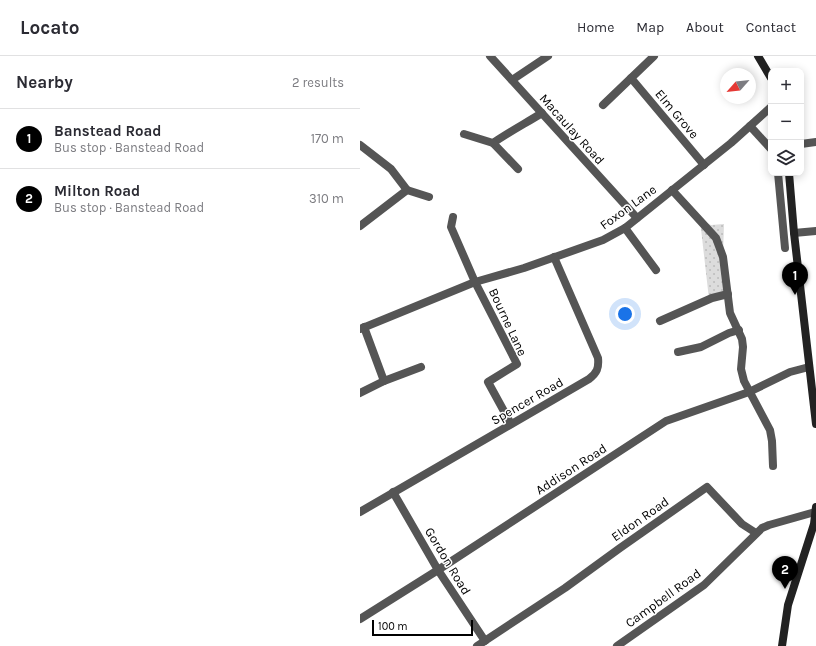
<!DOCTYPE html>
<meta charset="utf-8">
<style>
body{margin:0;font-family:Karla,sans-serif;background:#f7f7f7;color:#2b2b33}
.controls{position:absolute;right:12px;top:12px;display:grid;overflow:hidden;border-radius:8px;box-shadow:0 2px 10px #0003}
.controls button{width:36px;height:36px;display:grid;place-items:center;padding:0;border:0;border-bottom:1px solid #e1e1e2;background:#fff;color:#2b2b33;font:20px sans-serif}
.compass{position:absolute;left:360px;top:12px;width:36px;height:36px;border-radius:50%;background:#fff;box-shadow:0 2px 10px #0003;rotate:243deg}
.scale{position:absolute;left:12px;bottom:10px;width:101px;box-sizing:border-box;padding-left:4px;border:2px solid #000;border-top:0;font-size:11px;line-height:14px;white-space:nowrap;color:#000;-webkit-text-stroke:3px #fff;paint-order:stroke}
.you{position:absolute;left:265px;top:258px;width:14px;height:14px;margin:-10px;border:3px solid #fff;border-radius:50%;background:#1a73e8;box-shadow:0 0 0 6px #1a73e833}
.badge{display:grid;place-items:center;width:26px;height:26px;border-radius:50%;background:#000;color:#fff;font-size:13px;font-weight:700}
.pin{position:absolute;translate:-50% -33px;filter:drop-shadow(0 1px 2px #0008)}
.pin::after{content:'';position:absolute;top:21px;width:14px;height:12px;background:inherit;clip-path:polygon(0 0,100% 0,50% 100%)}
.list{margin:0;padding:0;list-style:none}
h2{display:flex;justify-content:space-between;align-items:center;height:52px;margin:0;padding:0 16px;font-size:17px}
h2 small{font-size:13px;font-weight:400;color:#7c7c81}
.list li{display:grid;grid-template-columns:26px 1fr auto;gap:12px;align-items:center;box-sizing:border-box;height:60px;padding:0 16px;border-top:1px solid #e1e1e2}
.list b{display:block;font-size:15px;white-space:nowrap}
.list p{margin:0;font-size:13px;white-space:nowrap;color:#7c7c81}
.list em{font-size:13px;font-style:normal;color:#7c7c81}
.icon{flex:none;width:22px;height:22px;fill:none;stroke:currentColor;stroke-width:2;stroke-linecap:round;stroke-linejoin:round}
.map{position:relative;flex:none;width:456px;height:590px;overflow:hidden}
header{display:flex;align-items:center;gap:24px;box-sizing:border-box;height:56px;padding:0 20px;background:#fff;border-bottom:1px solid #e1e1e2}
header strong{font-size:19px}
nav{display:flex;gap:22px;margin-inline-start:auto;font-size:14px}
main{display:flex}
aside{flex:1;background:#fff}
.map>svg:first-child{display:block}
.grass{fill:url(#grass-dots)}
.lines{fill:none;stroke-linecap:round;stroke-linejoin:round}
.minor{stroke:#555;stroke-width:8}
.secondary{stroke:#222;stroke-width:8}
.labels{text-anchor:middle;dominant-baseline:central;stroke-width:3;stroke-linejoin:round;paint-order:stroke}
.street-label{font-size:13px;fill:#000;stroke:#fff}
</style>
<header>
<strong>Locato</strong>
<nav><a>Home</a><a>Map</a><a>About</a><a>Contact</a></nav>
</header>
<main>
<aside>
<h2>Nearby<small>2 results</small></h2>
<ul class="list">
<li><span class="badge">1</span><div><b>Banstead Road</b><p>Bus stop · Banstead Road</p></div><em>170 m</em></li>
<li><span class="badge">2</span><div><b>Milton Road</b><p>Bus stop · Banstead Road</p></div><em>310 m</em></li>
</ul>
</aside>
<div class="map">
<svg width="456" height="590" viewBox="0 0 456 590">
<defs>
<pattern id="grass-dots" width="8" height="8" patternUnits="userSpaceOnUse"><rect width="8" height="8" fill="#dcdcdc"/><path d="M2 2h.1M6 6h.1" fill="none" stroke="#bbb" stroke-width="1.8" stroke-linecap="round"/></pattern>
</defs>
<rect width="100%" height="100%" fill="#fff"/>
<!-- grass -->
<polygon class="grass" points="340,164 351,169 364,168 363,201 368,238 349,243"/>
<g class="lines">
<!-- minor -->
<g class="minor">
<polyline points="130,0 277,162"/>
<polyline points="271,22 344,109"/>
<polyline points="152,24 188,0"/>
<polyline points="243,49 294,0"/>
<polyline points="390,70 411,93"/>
<path d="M104,78l29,9c16,-11 33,-20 49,-30"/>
<polyline points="133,87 158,113"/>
<polyline points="441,88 456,86"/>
<polyline points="0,89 31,113 47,134 0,170"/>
<polyline points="418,117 425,192"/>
<polyline points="47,134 69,141"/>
<polyline points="312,134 356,182 363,201 370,257 382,283 383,291 381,313 384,325 410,374 412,385 413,410"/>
<polyline points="93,161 91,171 115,226 157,308 128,326 151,368"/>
<polyline points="265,172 296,214"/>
<polyline points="434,177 456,175"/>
<polyline points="300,265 352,242 368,238"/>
<polyline points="4,271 24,325"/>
<polyline points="0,273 115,226 164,212 243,184 265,172 371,87 411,51"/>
<polyline points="318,296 341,291 369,277 379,274"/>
<polyline points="0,337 24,325 61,311"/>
<polyline points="33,436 78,514 125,585"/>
<path d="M0,456l229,-133c8,-6 10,-11 9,-21l-44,-101"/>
<polyline points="0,563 78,514 306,365 389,336 430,316 449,311"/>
<polyline points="117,590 205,532 260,492 347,431 382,468 396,477"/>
<polyline points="257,590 344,529 402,472 409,469 455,456"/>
</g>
<!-- secondary -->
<g class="secondary">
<polyline points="398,0 411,22"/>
<polyline points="429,117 434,177 456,368"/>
<polyline points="422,590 428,549 454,468 456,451"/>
</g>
</g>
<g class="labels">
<!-- street labels -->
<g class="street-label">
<text transform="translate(317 58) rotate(50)">Elm Grove</text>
<text transform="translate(212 73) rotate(48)">Macaulay Road</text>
<text transform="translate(268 151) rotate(-36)">Foxon Lane</text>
<text transform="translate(148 266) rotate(65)">Bourne Lane</text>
<text transform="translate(167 345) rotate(-30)">Spencer Road</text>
<text transform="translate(211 413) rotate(-33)">Addison Road</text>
<text transform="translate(280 463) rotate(-35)">Eldon Road</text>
<text transform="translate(88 505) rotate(59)">Gordon Road</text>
<text transform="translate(303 542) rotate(-36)">Campbell Road</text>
</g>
</g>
</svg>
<div class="controls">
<button>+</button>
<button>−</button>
<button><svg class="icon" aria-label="layers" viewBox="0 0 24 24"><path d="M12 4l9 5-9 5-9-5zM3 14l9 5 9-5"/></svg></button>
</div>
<svg class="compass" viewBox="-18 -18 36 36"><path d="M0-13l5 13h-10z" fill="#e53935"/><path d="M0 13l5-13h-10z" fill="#7c7c81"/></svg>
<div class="scale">100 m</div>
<div class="you"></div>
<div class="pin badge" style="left:435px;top:239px">1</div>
<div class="pin badge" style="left:425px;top:533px">2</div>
</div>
</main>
